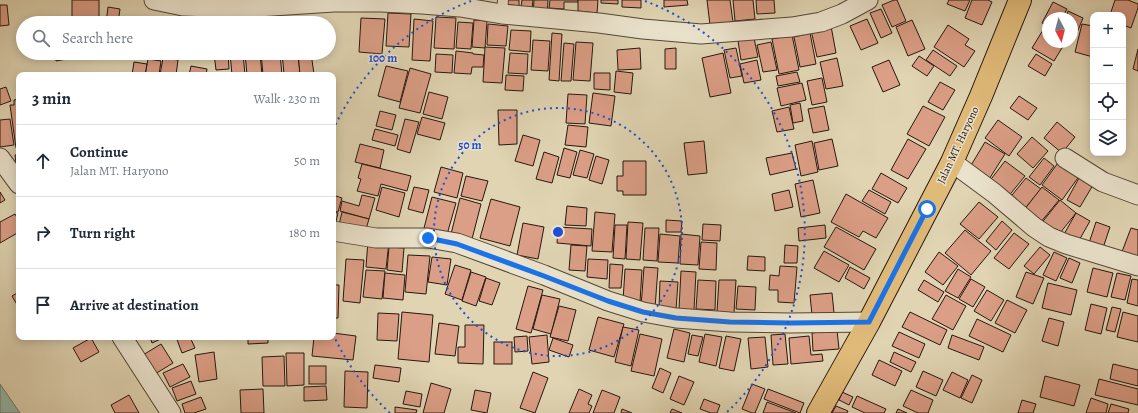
<!DOCTYPE html>
<meta charset="utf-8">
<style>
body{margin:0;font-family:Alegreya,serif;background:#f6f6f7;color:#1f2937}
.controls{position:absolute;right:12px;top:12px;display:grid;overflow:hidden;border-radius:8px;box-shadow:0 2px 10px #0003}
.controls button{width:36px;height:36px;display:grid;place-items:center;padding:0;border:0;border-bottom:1px solid #e0e1e3;background:#fff;color:#1f2937;font:20px sans-serif}
.compass{position:absolute;left:1042px;top:12px;width:36px;height:36px;border-radius:50%;background:#fff;box-shadow:0 2px 10px #0003;rotate:173deg}
.stop{position:absolute;width:12px;height:12px;margin:-9px;border:3px solid #1a73e8;border-radius:50%;background:#fff}
.stop.end{background:#1a73e8;border-color:#fff;box-shadow:0 1px 4px #0008}
.list{margin:0;padding:0;list-style:none}
h2{display:flex;justify-content:space-between;align-items:center;height:52px;margin:0;padding:0 16px;font-size:17px}
h2 small{font-size:13px;font-weight:400;color:#747a83}
.list li{display:grid;grid-template-columns:26px 1fr auto;gap:12px;align-items:center;box-sizing:border-box;height:72px;padding:0 16px;border-top:1px solid #e0e1e3}
.list b{display:block;font-size:15px;white-space:nowrap}
.list p{margin:0;font-size:13px;white-space:nowrap;color:#747a83}
.list em{font-size:13px;font-style:normal;color:#747a83}
.icon{flex:none;width:22px;height:22px;fill:none;stroke:currentColor;stroke-width:2;stroke-linecap:round;stroke-linejoin:round}
.map{position:relative;flex:none;width:1138px;height:413px;overflow:hidden}
.search{position:absolute;background:#fff;box-shadow:0 2px 10px #0003;left:16px;top:16px;width:320px;height:44px;display:flex;align-items:center;gap:10px;box-sizing:border-box;padding:0 14px;border-radius:22px;color:#747a83;font-size:15px}
.panel{position:absolute;background:#fff;box-shadow:0 2px 10px #0003;left:16px;top:72px;width:320px;height:268px;border-radius:8px}
.map>svg:first-child{display:block}
.water{fill:#95b9a7;stroke:#69796a}
.building{fill:#db9e86;stroke:#26180e}
.lines{fill:none;stroke-linecap:round;stroke-linejoin:round}
.lane-casing{stroke:#544737;stroke-width:12}
.street-casing{stroke:#544737;stroke-width:21}
.primary-casing{stroke:#26180e;stroke-width:24}
.lane{stroke:#ebe3cd;stroke-width:10}
.street{stroke:#ebe3cd;stroke-width:19}
.primary{stroke:#e0ba79;stroke-width:22}
.route{stroke:#1a73e8;stroke-width:5}
.ring{fill:none;stroke:#1d4ed8;stroke-width:2;stroke-dasharray:2 4}
.labels{text-anchor:middle;dominant-baseline:central;stroke-width:3;stroke-linejoin:round;paint-order:stroke}
.street-label{font-size:11px;fill:#26180e;stroke:#ebe3cd}
.centre{fill:#1d4ed8;stroke:#ebe3cd;stroke-width:2}
.ring-label{font-size:12px;text-anchor:middle;font-weight:bold;fill:#1d4ed8;stroke:#ebe3cd;stroke-width:3;stroke-linejoin:round;paint-order:stroke}
</style>
<div class="map">
<svg width="1138" height="413" viewBox="0 0 1138 413">
<rect width="100%" height="100%" fill="#e0d4b2"/>
<filter id="stains"><feTurbulence type="fractalNoise" baseFrequency=".005" numOctaves="4"/><feColorMatrix values="0 0 0 0 .2 0 0 0 0 .09 0 0 0 0 .02 0 0 0 .5 -.17"/></filter>
<radialGradient id="worn" r=".72"><stop offset=".6" stop-color="#630" stop-opacity="0"/><stop offset="1" stop-color="#630" stop-opacity=".3"/></radialGradient>
<!-- water -->
<polygon class="water" points="0,384 20,413 0,413"/>
<!-- building -->
<g class="building">
<rect x="72" y="0" width="27" height="23"/>
<polygon points="504,0 519,0 519,6 504,4"/>
<polygon points="522,0 533,0 532,9 521,8"/>
<polygon points="534,0 548,0 547,16 533,16"/>
<polygon points="550,0 578,0 578,2 564,2 564,9 549,8"/>
<polygon points="578,0 598,0 597,13 578,11"/>
<polygon points="601,0 618,0 618,4 601,3"/>
<polygon points="622,0 641,0 641,8 622,7"/>
<polygon points="664,0 687,0 688,5 664,7"/>
<polygon points="707,0 730,0 733,22 710,25"/>
<polygon points="733,0 753,0 755,19 735,21"/>
<polygon points="756,0 774,0 775,13 757,14"/>
<polygon points="894,0 897,0 906,21 892,27 882,5"/>
<polygon points="949,0 970,0 965,11 947,4"/>
<polygon points="972,0 988,0 992,2 982,25 965,18"/>
<polygon points="1115,0 1128,0 1138,4 1138,8 1131,28 1123,25 1123,15 1110,15"/>
<polygon points="1053,2 1067,9 1062,18 1048,18 1048,25 1042,23"/>
<polygon points="0,5 7,5 9,25 0,26"/>
<polygon points="108,7 120,9 118,23 106,23"/>
<polygon points="881,9 892,33 881,38 870,13"/>
<polygon points="1068,11 1083,18 1074,40 1072,39 1072,18 1066,18"/>
<polygon points="388,13 411,14 409,47 386,46"/>
<polygon points="436,17 456,18 454,49 434,48"/>
<polygon points="133,18 151,21 151,23 132,23"/>
<polygon points="361,18 385,19 382,54 359,52"/>
<polygon points="414,19 433,21 430,61 412,60"/>
<polygon points="867,19 878,43 861,50 850,26"/>
<polygon points="474,20 487,21 485,48 472,47"/>
<polygon points="912,20 925,49 908,56 896,27"/>
<polygon points="458,22 473,23 471,49 456,48"/>
<polygon points="488,24 508,26 506,46 487,45"/>
<polygon points="1082,24 1093,26 1093,57 1075,52"/>
<polygon points="948,25 969,39 965,45 975,51 964,67 934,47"/>
<polygon points="831,26 836,53 817,57 811,30"/>
<polygon points="511,30 531,31 530,52 509,50"/>
<polygon points="1043,30 1048,33 1048,42 1063,42 1065,43 1054,61 1032,48"/>
<polygon points="552,33 562,34 559,81 549,80"/>
<polygon points="810,33 816,64 800,67 794,37"/>
<polygon points="792,35 799,70 779,74 772,39"/>
<polygon points="754,38 758,57 741,60 738,41"/>
<polygon points="533,40 550,41 548,71 531,70"/>
<polygon points="576,42 593,43 590,81 573,80"/>
<polygon points="771,42 777,70 763,72 757,45"/>
<polygon points="564,43 574,44 571,81 561,81"/>
<polygon points="485,47 505,48 502,83 483,82"/>
<polygon points="640,48 641,69 618,70 617,50"/>
<polygon points="676,48 676,69 665,69 665,49"/>
<polygon points="736,48 742,76 730,78 724,50"/>
<polygon points="1138,49 1138,71 1133,69"/>
<polygon points="933,50 957,66 950,76 926,60"/>
<polygon points="456,51 473,53 473,54 484,55 483,67 472,67 471,74 454,73"/>
<polygon points="55,53 71,53 72,58 56,61"/>
<polygon points="127,53 146,53 145,59 127,56"/>
<polygon points="171,53 182,53 181,55 171,54"/>
<polygon points="214,53 228,53 229,69 216,70"/>
<polygon points="230,53 243,53 245,75 232,75"/>
<polygon points="245,53 260,53 262,75 247,75"/>
<polygon points="261,53 280,53 282,75 263,75"/>
<polygon points="282,53 298,53 300,73 284,74"/>
<polygon points="298,53 311,53 314,74 300,75"/>
<polygon points="510,53 528,54 527,74 508,73"/>
<polygon points="723,53 731,93 710,97 702,58"/>
<polygon points="436,54 453,55 452,73 435,72"/>
<polygon points="1036,54 1052,64 1045,76 1028,66"/>
<polygon points="919,56 934,66 927,76 912,66"/>
<polygon points="163,58 178,60 176,75 160,75"/>
<polygon points="837,58 843,86 826,89 820,62"/>
<polygon points="148,59 161,61 159,75 145,75"/>
<polygon points="757,60 761,80 744,83 740,64"/>
<polygon points="889,60 900,85 883,92 872,67"/>
<polygon points="134,62 147,64 145,75 132,75"/>
<polygon points="191,66 207,69 206,75 189,75"/>
<polygon points="386,66 408,71 400,102 378,96"/>
<polygon points="410,68 431,74 420,113 399,108"/>
<polygon points="616,71 633,73 631,94 614,92"/>
<polygon points="797,72 800,82 778,86 776,76"/>
<polygon points="594,73 610,73 610,90 594,89"/>
<polygon points="506,75 524,76 523,91 505,90"/>
<polygon points="822,78 827,102 812,105 807,81"/>
<polygon points="940,82 955,90 943,110 928,102"/>
<polygon points="802,83 806,100 781,106 777,88"/>
<polygon points="6,87 11,101 0,105 0,89"/>
<polygon points="429,92 448,97 442,119 423,114"/>
<polygon points="593,93 615,96 611,126 589,123"/>
<polygon points="568,94 587,95 585,124 566,123"/>
<polygon points="1019,96 1037,108 1028,120 1010,108"/>
<polygon points="19,99 19,147 16,148 10,105 14,105 14,100"/>
<polygon points="800,103 803,121 793,123 790,105"/>
<polygon points="824,106 829,130 813,133 808,109"/>
<polygon points="923,106 945,117 929,146 907,134"/>
<polygon points="789,107 794,129 777,132 772,111"/>
<polygon points="498,110 517,110 517,144 499,145"/>
<polygon points="380,111 396,115 392,130 376,126"/>
<polygon points="422,117 445,123 440,140 417,134"/>
<polygon points="10,119 14,145 0,147 0,120"/>
<polygon points="405,119 419,122 410,153 397,149"/>
<polygon points="998,120 1022,137 1009,156 985,138"/>
<polygon points="1057,122 1075,137 1062,153 1044,138"/>
<polygon points="568,125 588,127 586,147 565,145"/>
<polygon points="375,129 398,135 395,146 372,140"/>
<polygon points="523,135 540,140 533,166 515,161"/>
<polygon points="1032,137 1048,151 1033,168 1017,154"/>
<polygon points="832,139 838,166 819,170 814,143"/>
<polygon points="908,139 926,149 908,179 891,170"/>
<polygon points="704,141 707,173 688,175 684,143"/>
<polygon points="812,141 818,172 801,176 795,145"/>
<polygon points="985,142 1005,154 986,184 967,172"/>
<polygon points="360,144 384,150 380,168 355,162"/>
<polygon points="564,148 577,152 570,178 557,175"/>
<polygon points="580,150 594,154 587,178 573,175"/>
<polygon points="544,152 559,157 552,183 536,179"/>
<polygon points="792,153 796,169 770,175 766,158"/>
<polygon points="19,154 19,172 17,172 15,155"/>
<polygon points="596,156 609,160 602,184 589,180"/>
<polygon points="1044,158 1054,166 1040,185 1029,177"/>
<polygon points="1060,160 1080,175 1062,200 1042,185"/>
<polygon points="623,161 646,161 646,195 623,195 623,191 617,191 617,176 623,176"/>
<polygon points="1005,161 1025,176 1007,198 988,183"/>
<polygon points="362,164 411,176 407,191 381,184 378,196 357,191 361,179 358,178"/>
<polygon points="441,167 463,173 457,198 434,192"/>
<polygon points="881,173 907,188 898,203 872,189"/>
<polygon points="466,176 488,181 482,201 461,196"/>
<polygon points="1026,178 1041,189 1022,212 1008,200"/>
<polygon points="1079,178 1093,185 1080,207 1067,200"/>
<polygon points="813,180 820,213 801,217 795,184"/>
<polygon points="382,187 405,193 399,217 376,210"/>
<polygon points="414,187 429,190 423,213 408,209"/>
<polygon points="1042,187 1059,200 1040,223 1024,210"/>
<polygon points="789,190 793,207 775,211 772,194"/>
<polygon points="869,190 891,202 885,214 862,201"/>
<polygon points="0,192 5,200 0,203"/>
<polygon points="846,194 888,218 876,238 863,231 859,237 831,222"/>
<polygon points="333,195 342,198 338,212 333,211"/>
<polygon points="362,195 375,198 369,219 340,211 342,201 359,206"/>
<polygon points="432,197 456,203 446,238 423,232"/>
<polygon points="460,198 481,204 472,239 451,234"/>
<polygon points="491,199 520,207 510,246 480,238"/>
<polygon points="1060,200 1076,213 1056,238 1040,225"/>
<polygon points="979,202 998,217 979,239 960,224"/>
<polygon points="567,206 587,208 586,226 565,225"/>
<polygon points="333,212 338,213 334,230 333,230"/>
<polygon points="342,212 369,219 364,236 338,229"/>
<polygon points="595,212 615,214 612,252 592,251"/>
<polygon points="1076,213 1090,221 1077,244 1063,236"/>
<polygon points="15,214 19,221 19,232 0,243 0,222"/>
<polygon points="666,220 682,221 681,232 666,232"/>
<polygon points="1002,221 1012,230 996,250 986,241"/>
<polygon points="628,222 643,223 640,260 626,259"/>
<polygon points="1096,222 1110,227 1101,254 1087,249"/>
<polygon points="523,223 544,227 538,259 517,255"/>
<polygon points="703,224 721,225 720,241 702,240"/>
<polygon points="615,225 627,225 625,259 613,258"/>
<polygon points="825,225 826,238 799,241 798,228"/>
<polygon points="558,227 592,229 591,246 557,243"/>
<polygon points="836,227 876,249 864,270 824,247"/>
<polygon points="645,228 659,228 657,261 643,260"/>
<polygon points="1131,228 1138,230 1138,264 1120,257"/>
<polygon points="965,230 991,251 971,275 945,253"/>
<polygon points="1014,233 1029,244 1009,269 994,258"/>
<polygon points="660,234 680,236 678,263 658,262"/>
<polygon points="681,234 700,236 698,265 680,264"/>
<polygon points="368,241 389,242 386,269 366,267"/>
<polygon points="701,242 717,243 716,270 699,269"/>
<polygon points="571,245 587,246 585,271 569,270"/>
<polygon points="785,245 798,246 797,263 784,263"/>
<polygon points="389,247 404,248 402,272 387,270"/>
<polygon points="1040,247 1050,255 1034,274 1024,266"/>
<polygon points="824,251 849,265 839,282 814,268"/>
<polygon points="939,252 958,266 943,285 925,272"/>
<polygon points="1054,252 1067,258 1056,281 1043,275"/>
<polygon points="408,255 430,256 426,294 405,292"/>
<polygon points="748,256 765,257 765,271 747,270"/>
<polygon points="432,257 451,259 447,285 428,282"/>
<polygon points="1069,258 1080,263 1072,283 1060,278"/>
<polygon points="346,259 364,260 360,303 343,301"/>
<polygon points="588,259 608,260 607,279 587,277"/>
<polygon points="610,264 623,265 621,288 609,288"/>
<polygon points="455,265 471,270 462,300 445,294"/>
<polygon points="780,266 797,267 794,303 778,302 778,290 769,290 770,275 779,276"/>
<polygon points="644,267 658,268 655,308 641,307"/>
<polygon points="850,267 870,278 864,289 845,278"/>
<polygon points="1093,268 1113,273 1107,297 1087,292"/>
<polygon points="625,269 642,270 640,302 623,301"/>
<polygon points="958,269 971,277 958,298 945,291"/>
<polygon points="366,270 385,271 382,299 363,297"/>
<polygon points="681,271 696,272 694,310 679,309"/>
<polygon points="471,272 486,277 476,306 462,301"/>
<polygon points="1026,272 1044,278 1033,304 1016,297"/>
<polygon points="385,273 405,275 403,300 383,298"/>
<polygon points="1117,273 1131,276 1125,300 1111,297"/>
<polygon points="486,278 500,283 492,305 479,301"/>
<polygon points="971,279 985,287 973,307 959,299"/>
<polygon points="1132,279 1138,280 1138,306 1127,303"/>
<polygon points="698,280 716,281 715,310 696,309"/>
<polygon points="719,280 736,280 734,313 717,312"/>
<polygon points="924,280 944,292 938,302 918,290"/>
<polygon points="660,281 678,282 676,310 659,308"/>
<polygon points="1048,283 1077,290 1071,315 1042,308"/>
<polygon points="333,285 339,285 338,318 333,318"/>
<polygon points="528,286 543,290 531,333 516,329"/>
<polygon points="738,286 756,287 755,310 736,309"/>
<polygon points="987,290 1004,300 991,321 974,311"/>
<polygon points="19,292 19,308 12,296"/>
<polygon points="832,293 834,313 812,315 810,295"/>
<polygon points="542,295 560,299 551,334 533,329"/>
<polygon points="946,295 966,306 953,330 932,319"/>
<polygon points="1007,300 1027,310 1015,333 995,323"/>
<polygon points="1091,304 1107,308 1101,334 1085,330"/>
<polygon points="559,306 576,310 568,341 550,337"/>
<polygon points="1112,307 1121,309 1115,332 1106,330"/>
<polygon points="402,312 433,315 429,362 398,359"/>
<polygon points="910,312 947,330 940,345 902,327"/>
<polygon points="1123,312 1138,316 1138,342 1117,337"/>
<polygon points="378,313 399,314 397,341 377,340"/>
<polygon points="598,317 624,324 614,357 589,350"/>
<polygon points="1049,318 1064,322 1058,346 1042,341"/>
<polygon points="977,319 1011,335 1003,352 969,336"/>
<polygon points="439,323 459,326 455,356 435,354"/>
<polygon points="465,325 484,325 483,364 458,363 458,347 465,347"/>
<polygon points="623,327 639,330 631,366 615,362"/>
<polygon points="674,329 690,333 684,362 667,358"/>
<polygon points="837,330 839,349 813,351 812,333"/>
<polygon points="899,332 925,344 919,358 892,346"/>
<polygon points="333,333 356,336 353,360 312,356 314,337 333,337"/>
<polygon points="640,334 662,339 654,376 631,371"/>
<polygon points="705,334 722,337 716,366 699,362"/>
<polygon points="785,334 788,364 773,365 771,335"/>
<polygon points="547,335 549,362 532,364 529,337"/>
<polygon points="692,335 703,337 698,356 688,354"/>
<polygon points="952,335 984,347 979,360 948,348"/>
<polygon points="527,336 528,351 515,352 514,337"/>
<polygon points="726,336 741,339 734,371 719,368"/>
<polygon points="809,336 811,355 822,354 823,361 791,364 789,338"/>
<polygon points="132,337 143,337 134,341"/>
<polygon points="150,337 165,337 152,343"/>
<polygon points="176,337 190,337 195,348 182,353"/>
<polygon points="248,337 268,337 268,343 248,344"/>
<polygon points="765,337 768,367 751,369 748,338"/>
<polygon points="91,338 99,352 81,362 73,348"/>
<polygon points="553,338 573,345 569,357 549,350"/>
<rect x="494" y="342" width="18" height="22"/>
<polygon points="161,344 173,363 155,374 143,355"/>
<polygon points="214,352 217,379 199,382 195,355"/>
<polygon points="894,352 916,362 911,372 890,362"/>
<polygon points="286,353 304,353 304,385 287,386"/>
<polygon points="284,356 285,386 263,386 262,357"/>
<polygon points="879,360 902,371 895,386 872,375"/>
<polygon points="183,364 190,377 170,387 163,373"/>
<polygon points="1113,364 1138,370 1138,386 1110,379"/>
<polygon points="375,365 401,368 399,382 373,378"/>
<rect x="309" y="366" width="17" height="18"/>
<polygon points="660,368 671,373 663,393 652,388"/>
<polygon points="345,371 368,372 367,408 344,407"/>
<polygon points="923,371 943,380 936,396 916,387"/>
<polygon points="533,372 548,378 535,413 520,408"/>
<polygon points="952,372 968,380 960,398 943,390"/>
<polygon points="972,375 982,380 972,403 961,398"/>
<polygon points="679,376 694,382 684,405 670,399"/>
<polygon points="1045,376 1080,385 1074,406 1040,397"/>
<polygon points="1099,379 1138,389 1138,405 1095,395"/>
<polygon points="191,381 196,394 177,401 172,388"/>
<polygon points="431,383 451,389 444,413 423,413"/>
<polygon points="752,384 765,389 755,413 752,413 742,409"/>
<polygon points="326,386 327,400 304,401 304,387"/>
<polygon points="263,389 264,413 241,413 240,390"/>
<polygon points="579,389 592,395 588,404 592,406 589,413 569,413"/>
<polygon points="768,389 804,403 800,413 764,399"/>
<polygon points="475,390 491,393 487,413 471,410"/>
<polygon points="602,390 620,397 614,413 593,413"/>
<polygon points="911,390 933,400 928,413 918,413 903,406"/>
<polygon points="406,391 422,394 420,407 403,404"/>
<polygon points="842,392 853,397 849,405 839,400"/>
<polygon points="129,395 139,413 115,413 111,405"/>
<polygon points="857,396 886,409 884,413 865,413 852,407"/>
<polygon points="201,397 206,409 194,413 185,413 182,404"/>
<polygon points="1091,398 1108,404 1106,413 1086,413"/>
<polygon points="704,399 720,405 717,413 711,413 700,409"/>
<polygon points="1022,400 1036,404 1033,413 1018,413"/>
<polygon points="767,402 796,413 763,413"/>
<polygon points="1111,404 1129,409 1128,413 1108,413"/>
<polygon points="836,406 848,411 847,413 832,413"/>
<polygon points="395,407 417,410 416,413 395,413"/>
<polygon points="622,409 632,413 621,413"/>
<polygon points="672,409 682,413 670,413"/>
<polygon points="898,409 907,413 896,413"/>
</g>
<g class="lines">
<defs>
<polyline id="lane" points="502,14 503,0"/>
<g id="street">
<polyline points="154,0 183,6 242,8 334,2 381,2 422,4 460,7 502,14 599,23 643,29 701,34 792,27 821,22 842,14 868,0"/>
<polyline points="0,158 19,184"/>
<polyline points="1065,158 1103,182 1138,195"/>
<polyline points="952,162 994,193 1034,227 1049,237 1066,244 1138,266"/>
<polyline points="333,231 376,238 428,238 457,243 544,275 608,301 643,312 676,318 730,322 790,323 869,322"/>
<polyline points="122,337 171,413"/>
</g>
<polyline id="primary" points="818,413 869,322 952,162 981,96 1020,0"/>
</defs>
<!-- lane casing -->
<use href="#lane" class="lane-casing"/>
<!-- street casing -->
<use href="#street" class="street-casing"/>
<!-- primary casing -->
<use href="#primary" class="primary-casing"/>
<!-- lane -->
<use href="#lane" class="lane"/>
<!-- street -->
<use href="#street" class="street"/>
<!-- primary -->
<use href="#primary" class="primary"/>
</g>
<g class="lines">
<!-- route -->
<polyline class="route" points="428,238 457,244 544,276 608,301 643,312 676,318 730,322 790,323 869,322 927,209"/>
</g>
<!-- distance rings -->
<g class="ring">
<circle cx="558" cy="232" r="124"/>
<path d="M390 413A247 247 0 0 1 333 334M333 130A247 247 0 0 1 471 1M645 1A247 247 0 0 1 726 413"/>
</g>
<g class="labels">
<!-- street labels -->
<g class="street-label">
<text transform="translate(958 145) rotate(-65)">Jalan MT. Haryono</text>
</g>
</g>
<circle cx="558" cy="232" r="6" class="centre"/>
<g class="ring-label">
<text x="383" y="62">100 m</text>
<text x="470" y="149">50 m</text>
</g>
<rect width="100%" height="100%" filter="url(#stains)"/>
<rect width="100%" height="100%" fill="url(#worn)"/>
</svg>
<div class="controls">
<button>+</button>
<button>−</button>
<button><svg class="icon" aria-label="locate" viewBox="0 0 24 24"><circle cx="12" cy="12" r="6"/><path d="M12 2v4M12 18v4M2 12h4M18 12h4"/></svg></button>
<button><svg class="icon" aria-label="layers" viewBox="0 0 24 24"><path d="M12 4l9 5-9 5-9-5zM3 14l9 5 9-5"/></svg></button>
</div>
<svg class="compass" viewBox="-18 -18 36 36"><path d="M0-13l5 13h-10z" fill="#e53935"/><path d="M0 13l5-13h-10z" fill="#747a83"/></svg>
<div class="stop" style="left:927px;top:209px"></div>
<div class="stop end" style="left:428px;top:238px"></div>
<div class="search"><svg class="icon" aria-label="search" viewBox="0 0 24 24"><circle cx="10" cy="10" r="6"/><path d="M15 15l6 6"/></svg>Search here</div>
<section class="panel">
<h2>3 min<small>Walk · 230 m</small></h2>
<ul class="list">
<li><svg class="icon" aria-label="ahead" viewBox="0 0 24 24"><path d="M12 20V5M6 11l6-6 6 6"/></svg><div><b>Continue</b><p>Jalan MT. Haryono</p></div><em>50 m</em></li>
<li><svg class="icon" aria-label="right" viewBox="0 0 24 24"><path d="M7 20v-9h11M14 6l5 5-5 5"/></svg><div><b>Turn right</b></div><em>180 m</em></li>
<li><svg class="icon" aria-label="arrive" viewBox="0 0 24 24"><path d="M6 21V4h12l-3 4 3 4H6"/></svg><div><b>Arrive at destination</b></div></li>
</ul>
</section>
</div>
